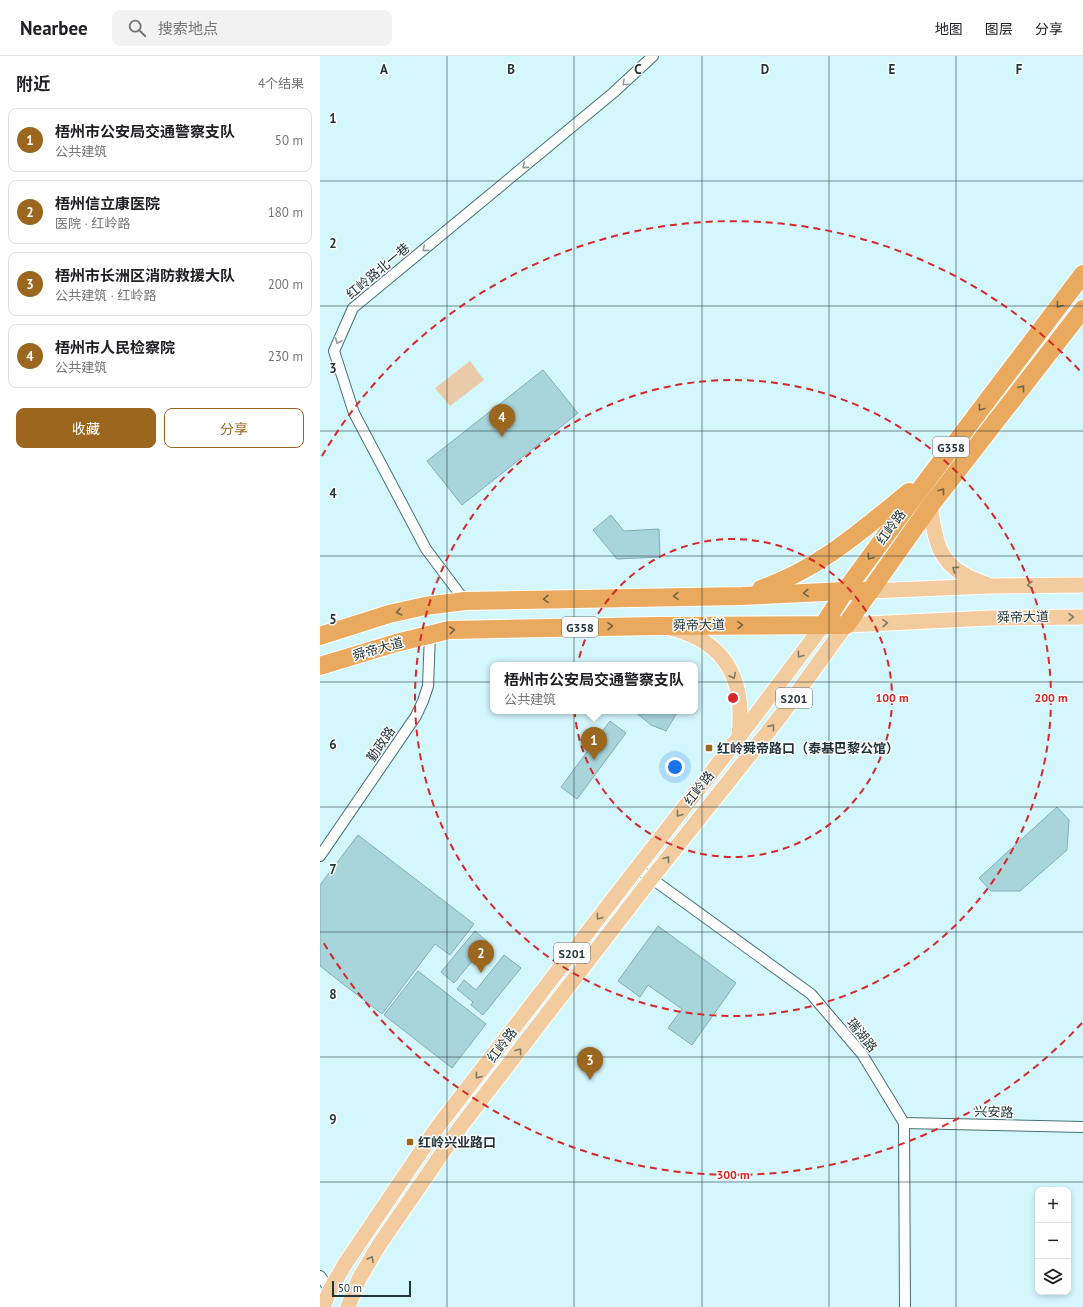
<!DOCTYPE html>
<html lang="zh">
<meta charset="utf-8">
<style>
body{margin:0;font-family:"PT Sans","Noto Sans SC",sans-serif;background:#f2f2f2;color:#202124}
.controls{position:absolute;right:12px;bottom:12px;display:grid;overflow:hidden;border-radius:8px;box-shadow:0 2px 6px #0003}
.controls button{width:36px;height:36px;display:grid;place-items:center;padding:0;border:0;border-bottom:1px solid #e0e0e0;background:#fff;color:#202124;font:20px sans-serif}
.scale{position:absolute;left:12px;bottom:10px;width:79px;box-sizing:border-box;padding-left:4px;border:2px solid #233538;border-top:0;font-size:11px;line-height:14px;white-space:nowrap;color:#233538;-webkit-text-stroke:3px #fcfcfc;paint-order:stroke}
.you{position:absolute;left:355px;top:711px;width:14px;height:14px;margin:-10px;border:3px solid #fff;border-radius:50%;background:#1a73e8;box-shadow:0 0 0 6px #1a73e833}
.badge{display:grid;place-items:center;width:26px;height:26px;border-radius:50%;background:#9b661e;color:#fff;font-size:13px;font-weight:700}
.pin{position:absolute;translate:-50% -33px;filter:drop-shadow(0 1px 2px #0008)}
.pin::after{content:'';position:absolute;top:21px;width:14px;height:12px;background:inherit;clip-path:polygon(0 0,100% 0,50% 100%)}
.popup{position:absolute;left:170px;top:606px;width:208px;height:52px;box-sizing:border-box;display:grid;place-content:center;border-radius:8px;background:#fff;filter:drop-shadow(0 1px 3px #0005);font-size:13px;white-space:nowrap;color:#757577}
.popup b{font-size:15px;color:#202124}
.popup::after{content:'';position:absolute;left:50%;top:100%;margin-left:-8px;border:8px solid transparent;border-top-color:#fff}
.list{margin:0;padding:0;list-style:none}
h2{display:flex;justify-content:space-between;align-items:center;height:52px;margin:0;padding:0 16px;font-size:17px}
h2 small{font-size:13px;font-weight:400;color:#757577}
.list li{display:grid;grid-template-columns:26px 1fr auto;gap:12px;align-items:center;box-sizing:border-box;height:64px;margin:0 8px 8px;padding:0 8px;border:1px solid #e0e0e0;border-radius:8px}
.list b{display:block;font-size:15px;white-space:nowrap}
.list p{margin:0;font-size:13px;white-space:nowrap;color:#757577}
.list em{font-size:13px;font-style:normal;color:#757577}
.actions{display:flex;gap:8px;padding:12px 16px}
.actions a{flex:1;padding:9px 0;border:1px solid #9b661e;border-radius:8px;text-align:center;font-size:14px;color:#9b661e}
.actions .main{background:#9b661e;color:#fff}
.icon{flex:none;width:22px;height:22px;fill:none;stroke:currentColor;stroke-width:2;stroke-linecap:round;stroke-linejoin:round}
.map{position:relative;flex:none;width:763px;height:1251px;overflow:hidden}
header{display:flex;align-items:center;gap:24px;box-sizing:border-box;height:56px;padding:0 20px;background:#fff;border-bottom:1px solid #e0e0e0}
header strong{font-size:19px}
nav{display:flex;gap:22px;margin-inline-start:auto;font-size:14px}
.search{width:280px;height:36px;background:#f2f2f2;display:flex;align-items:center;gap:10px;box-sizing:border-box;padding:0 14px;border-radius:8px;color:#757577;font-size:15px}
main{display:flex}
aside{flex:1;background:#fff}
.map>svg:first-child{display:block}
.garden{fill:#eacba9}
.building{fill:#a8d5db;stroke:#82adb4}
.lines{fill:none;stroke-linecap:round;stroke-linejoin:round}
.street-casing{stroke:#467076;stroke-width:12}
.primary-casing{stroke:#fff;stroke-width:17}
.highway-casing{stroke:#fff;stroke-width:20}
.street{stroke:#fff;stroke-width:10}
.primary{stroke:#f2cc9f;stroke-width:15}
.highway{stroke:#e9aa5f;stroke-width:18}
.oneway{stroke:#919a9c}
.oneway2{stroke:#726448}
.oneway3{stroke:#807966}
.grid{fill:none;stroke:#233538;stroke-width:1;stroke-opacity:0.55}
.ring{fill:none;stroke:#d62828;stroke-width:2;stroke-dasharray:7 5}
.poi-dot{fill:#9b661e;stroke:#fcfcfc;stroke-width:1.5}
.labels{text-anchor:middle;dominant-baseline:central;stroke-width:3;stroke-linejoin:round;paint-order:stroke}
.shield{fill:#fcfcfc;stroke:#647173;stroke-width:1}
.shield-label{font-size:12px;font-weight:bold;fill:#233538}
.street-label{font-size:13px;fill:#233538;stroke:#fcfcfc}
.poi-label{font-size:13px;font-weight:bold;fill:#233538;stroke:#fcfcfc;text-anchor:start}
.grid-label{font-size:13px;text-anchor:middle;font-weight:bold;fill:#233538;stroke:#fcfcfc;stroke-width:3;stroke-linejoin:round;paint-order:stroke}
.centre{fill:#d62828;stroke:#fcfcfc;stroke-width:2}
.ring-label{font-size:12px;text-anchor:middle;font-weight:bold;fill:#d62828;stroke:#fcfcfc;stroke-width:3;stroke-linejoin:round;paint-order:stroke}
</style>
<header>
<strong>Nearbee</strong>
<div class="search"><svg class="icon" aria-label="search" viewBox="0 0 24 24"><circle cx="10" cy="10" r="6"/><path d="M15 15l6 6"/></svg>搜索地点</div>
<nav><a>地图</a><a>图层</a><a>分享</a></nav>
</header>
<main>
<aside>
<h2>附近<small>4个结果</small></h2>
<ul class="list">
<li><span class="badge">1</span><div><b>梧州市公安局交通警察支队</b><p>公共建筑</p></div><em>50 m</em></li>
<li><span class="badge">2</span><div><b>梧州信立康医院</b><p>医院 · 红岭路</p></div><em>180 m</em></li>
<li><span class="badge">3</span><div><b>梧州市长洲区消防救援大队</b><p>公共建筑 · 红岭路</p></div><em>200 m</em></li>
<li><span class="badge">4</span><div><b>梧州市人民检察院</b><p>公共建筑</p></div><em>230 m</em></li>
</ul>
<div class="actions"><a class="main">收藏</a><a>分享</a></div>
</aside>
<div class="map">
<svg width="763" height="1251" viewBox="0 0 763 1251">
<rect width="100%" height="100%" fill="#d3f7fd"/>
<!-- garden -->
<polygon class="garden" points="150,305 164,324 130,350 115,332"/>
<!-- building -->
<g class="building">
<polygon points="223,314 258,357 142,449 107,405"/>
<polygon points="291,459 304,475 339,473 340,501 297,503 273,474"/>
<polygon points="314,655 358,655 346,675 331,669"/>
<polygon points="290,665 306,677 257,743 241,731"/>
<polygon points="737,751 749,764 747,794 700,835 671,835 659,822"/>
<polygon points="38,779 154,868 130,899 115,888 62,958 0,910 0,829"/>
<polygon points="338,870 416,927 372,989 348,972 362,953 328,929 320,941 298,925"/>
<polygon points="155,875 168,886 134,927 121,916"/>
<polygon points="184,899 201,912 163,959 151,949 153,946 137,933 144,924 156,934"/>
<polygon points="98,915 166,968 132,1012 64,959"/>
</g>
<g class="lines">
<defs>
<g id="street">
<polyline points="145,545 106,493 34,357 14,295 33,252 293,37 333,0"/>
<polyline points="0,800 96,660 103,645 108,630 110,578"/>
<polyline points="317,812 491,938 542,998 584,1067 585,1251"/>
<polyline points="584,1067 763,1071"/>
<polyline points="0,1220 10,1234"/>
</g>
<g id="primary">
<path d="M610,450c5,29 6,54 35,69 6,4 14,6 21,9"/>
<polyline points="550,535 670,530 763,529"/>
<path d="M350,572c58,14 75,53 69,108"/>
<polyline points="3,1251 10,1234 25,1208 119,1069 317,812 419,681 504,568"/>
<polyline points="28,1251 39,1223 59,1189 141,1070 331,823 459,662 526,569 671,562 763,561"/>
</g>
<g id="highway">
<path d="M441,533c59,-21 100,-58 148,-97"/>
<polyline points="504,568 525,535 583,456 763,218"/>
<polyline points="0,580 69,558 105,550 145,545 422,540 525,535 550,535"/>
<polyline points="0,610 76,587 129,574 337,570 526,569 610,450 763,253"/>
</g>
</defs>
<!-- street casing -->
<use href="#street" class="street-casing"/>
<!-- primary casing -->
<use href="#primary" class="primary-casing"/>
<!-- highway casing -->
<use href="#highway" class="highway-casing"/>
<!-- street -->
<use href="#street" class="street"/>
<!-- primary -->
<use href="#primary" class="primary"/>
<!-- highway -->
<use href="#highway" class="highway"/>
</g>
<!-- one-way arrows -->
<defs><path id="oneway-chevron" d="M-2-3.5L2.5 0L-2 3.5" fill="none" stroke-width="1.6" stroke-linecap="round" stroke-linejoin="round"/></defs>
<g class="oneway">
<use href="#oneway-chevron" transform="translate(305 27) rotate(137)"/>
<use href="#oneway-chevron" transform="translate(205 110) rotate(140)"/>
<use href="#oneway-chevron" transform="translate(105 193) rotate(140)"/>
<use href="#oneway-chevron" transform="translate(18 285) rotate(114)"/>
</g>
<g class="oneway2">
<use href="#oneway-chevron" transform="translate(739 249) rotate(127)"/>
<use href="#oneway-chevron" transform="translate(702 332) rotate(-52)"/>
<use href="#oneway-chevron" transform="translate(661 352) rotate(127)"/>
<use href="#oneway-chevron" transform="translate(622 435) rotate(-52)"/>
<use href="#oneway-chevron" transform="translate(550 501) rotate(126)"/>
<use href="#oneway-chevron" transform="translate(486 537) rotate(177)"/>
<use href="#oneway-chevron" transform="translate(356 540) rotate(179)"/>
<use href="#oneway-chevron" transform="translate(226 543) rotate(179)"/>
<use href="#oneway-chevron" transform="translate(79 556) rotate(167)"/>
<use href="#oneway-chevron" transform="translate(420 569) rotate(-1)"/>
<use href="#oneway-chevron" transform="translate(290 570) rotate(-1)"/>
<use href="#oneway-chevron" transform="translate(132 574) rotate(-6)"/>
</g>
<g class="oneway3">
<use href="#oneway-chevron" transform="translate(635 513) rotate(-144)"/>
<use href="#oneway-chevron" transform="translate(710 529) rotate(179)"/>
<use href="#oneway-chevron" transform="translate(751 561) rotate(-1)"/>
<use href="#oneway-chevron" transform="translate(565 567) rotate(-3)"/>
<use href="#oneway-chevron" transform="translate(480 599) rotate(127)"/>
<use href="#oneway-chevron" transform="translate(413 620) rotate(64)"/>
<use href="#oneway-chevron" transform="translate(452 671) rotate(-51)"/>
<use href="#oneway-chevron" transform="translate(359 758) rotate(128)"/>
<use href="#oneway-chevron" transform="translate(347 803) rotate(-52)"/>
<use href="#oneway-chevron" transform="translate(279 861) rotate(127)"/>
<use href="#oneway-chevron" transform="translate(199 995) rotate(-53)"/>
<use href="#oneway-chevron" transform="translate(158 1020) rotate(127)"/>
<use href="#oneway-chevron" transform="translate(51 1203) rotate(-59)"/>
</g>
<!-- grid -->
<path class="grid" d="M127,0v1251M254,0v1251M382,0v1251M509,0v1251M636,0v1251M0,125h763M0,250h763M0,375h763M0,500h763M0,626h763M0,751h763M0,876h763M0,1001h763M0,1126h763"/>
<!-- distance rings -->
<g class="ring">
<circle cx="413" cy="642" r="159"/>
<circle cx="413" cy="642" r="318"/>
<path d="M762 967A477 477 0 0 1 2 884M2 400A477 477 0 0 1 762 317"/>
</g>
<!-- markers -->
<g class="poi-dot">
<rect x="385" y="688" width="8" height="8" rx="2"/>
<rect x="86" y="1082" width="8" height="8" rx="2"/>
</g>
<g class="labels">
<!-- shield labels -->
<g class="shield">
<rect x="613" y="381" width="36" height="20" rx="3"/>
<rect x="242" y="561" width="36" height="20" rx="3"/>
<rect x="456" y="632" width="36" height="20" rx="3"/>
<rect x="234" y="887" width="36" height="20" rx="3"/>
</g>
<g class="shield-label">
<text x="631" y="391">G358</text>
<text x="260" y="571">G358</text>
<text x="474" y="642">S201</text>
<text x="252" y="897">S201</text>
</g>
<!-- street labels -->
<g class="street-label">
<text transform="translate(58 215) rotate(-40)">红岭路北一巷</text>
<text transform="translate(571 471) rotate(-54)">红岭路</text>
<text transform="translate(703 561) rotate(-1)">舜帝大道</text>
<text transform="translate(379 569) rotate(-1)">舜帝大道</text>
<text transform="translate(58 593) rotate(-16)">舜帝大道</text>
<text transform="translate(61 688) rotate(-56)">勤政路</text>
<text transform="translate(379 732) rotate(-52)">红岭路</text>
<text transform="translate(542 979) rotate(51)">瑞湖路</text>
<text transform="translate(182 989) rotate(-53)">红岭路</text>
<text transform="translate(674 1056) rotate(2)">兴安路</text>
</g>
<!-- poi labels -->
<g class="poi-label">
<text x="397" y="692">红岭舜帝路口（泰基巴黎公馆）</text>
<text x="98" y="1086">红岭兴业路口</text>
</g>
</g>
<g class="grid-label">
<text x="64" y="18">A</text>
<text x="191" y="18">B</text>
<text x="318" y="18">C</text>
<text x="445" y="18">D</text>
<text x="572" y="18">E</text>
<text x="699" y="18">F</text>
<text x="13" y="67">1</text>
<text x="13" y="192">2</text>
<text x="13" y="317">3</text>
<text x="13" y="442">4</text>
<text x="13" y="568">5</text>
<text x="13" y="693">6</text>
<text x="13" y="818">7</text>
<text x="13" y="943">8</text>
<text x="13" y="1068">9</text>
</g>
<circle cx="413" cy="642" r="6" class="centre"/>
<g class="ring-label">
<text x="572" y="646">100 m</text>
<text x="731" y="646">200 m</text>
<text x="413" y="1123">300 m</text>
</g>
</svg>
<div class="controls">
<button>+</button>
<button>−</button>
<button><svg class="icon" aria-label="layers" viewBox="0 0 24 24"><path d="M12 4l9 5-9 5-9-5zM3 14l9 5 9-5"/></svg></button>
</div>
<div class="scale">50 m</div>
<div class="you"></div>
<div class="pin badge" style="left:274px;top:704px">1</div>
<div class="popup"><b>梧州市公安局交通警察支队</b>公共建筑</div>
<div class="pin badge" style="left:161px;top:917px">2</div>
<div class="pin badge" style="left:270px;top:1024px">3</div>
<div class="pin badge" style="left:182px;top:381px">4</div>
</div>
</main>
